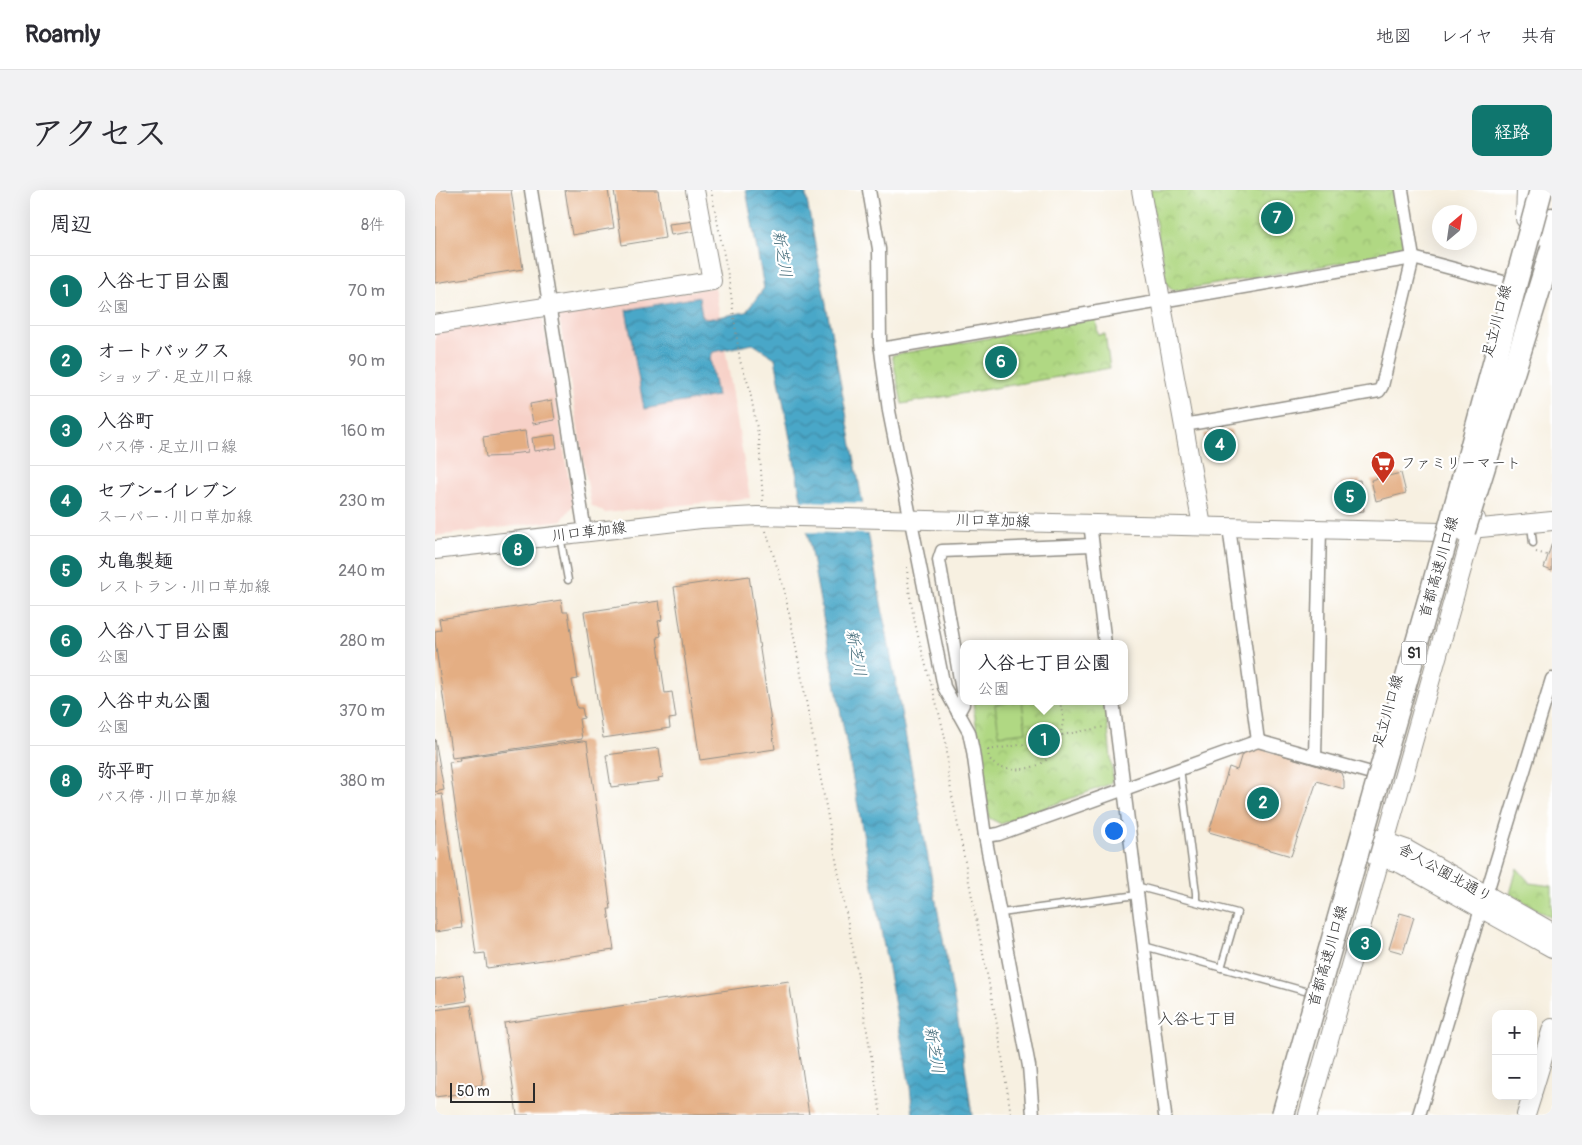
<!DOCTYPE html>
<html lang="ja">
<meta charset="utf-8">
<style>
body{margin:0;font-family:Pangolin,"Klee One",sans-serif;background:#f2f2f3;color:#2b2b33}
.controls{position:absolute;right:15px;bottom:15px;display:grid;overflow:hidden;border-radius:10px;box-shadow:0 5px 20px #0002}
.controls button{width:45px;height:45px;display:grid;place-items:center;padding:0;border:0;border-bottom:1px solid #e1e1e2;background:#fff;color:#2b2b33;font:25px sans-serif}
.compass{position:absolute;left:997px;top:15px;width:45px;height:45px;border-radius:50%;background:#fff;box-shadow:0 5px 20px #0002;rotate:29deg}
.scale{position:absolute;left:15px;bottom:12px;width:85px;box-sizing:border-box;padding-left:5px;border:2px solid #2b2b2b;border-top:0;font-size:14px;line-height:18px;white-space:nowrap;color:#2b2b2b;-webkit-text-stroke:4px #fff;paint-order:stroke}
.you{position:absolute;left:678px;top:640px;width:18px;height:18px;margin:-12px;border:4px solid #fff;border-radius:50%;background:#1a73e8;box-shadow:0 0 0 8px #1a73e833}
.badge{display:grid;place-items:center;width:32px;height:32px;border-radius:50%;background:#0f766e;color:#fff;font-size:16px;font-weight:700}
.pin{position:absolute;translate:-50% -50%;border:2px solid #fff;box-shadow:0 1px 5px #0006}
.popup{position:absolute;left:525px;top:450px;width:168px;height:65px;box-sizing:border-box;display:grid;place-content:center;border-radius:10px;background:#fff;filter:drop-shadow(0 1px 4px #0005);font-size:16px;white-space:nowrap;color:#7c7c81}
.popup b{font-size:19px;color:#2b2b33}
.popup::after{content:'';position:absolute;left:50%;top:100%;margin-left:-10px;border:10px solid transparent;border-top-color:#fff}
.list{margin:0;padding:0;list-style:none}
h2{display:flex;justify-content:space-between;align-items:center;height:65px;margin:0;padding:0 20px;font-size:21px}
h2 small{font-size:16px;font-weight:400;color:#7c7c81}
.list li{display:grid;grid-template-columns:32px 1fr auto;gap:15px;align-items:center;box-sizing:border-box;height:70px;padding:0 20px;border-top:1px solid #e1e1e2}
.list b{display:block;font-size:19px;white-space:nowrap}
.list p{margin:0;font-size:16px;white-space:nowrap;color:#7c7c81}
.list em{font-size:16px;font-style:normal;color:#7c7c81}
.map{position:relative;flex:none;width:1117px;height:925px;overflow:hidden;border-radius:10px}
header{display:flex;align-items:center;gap:30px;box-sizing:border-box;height:70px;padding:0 25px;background:#fff;border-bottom:1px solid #e1e1e2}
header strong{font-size:24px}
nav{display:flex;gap:28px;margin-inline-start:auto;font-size:18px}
.intro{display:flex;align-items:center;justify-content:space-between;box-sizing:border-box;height:120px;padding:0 30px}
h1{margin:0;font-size:35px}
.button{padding:12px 22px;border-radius:10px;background:#0f766e;color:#fff;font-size:18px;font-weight:700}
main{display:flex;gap:30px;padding:0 30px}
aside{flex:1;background:#fff;border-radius:10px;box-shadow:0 5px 20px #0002}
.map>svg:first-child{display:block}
.built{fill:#f7d1c8}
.park{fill:url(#park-crowns);stroke:#6e8257}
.garden{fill:#b0d883;stroke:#6e8257}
.water{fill:url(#water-waves);stroke:#3a697a}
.pier{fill:#f7f0e1}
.building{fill:#e4ae83}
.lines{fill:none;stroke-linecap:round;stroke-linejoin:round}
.lane-casing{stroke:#918e86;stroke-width:9}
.street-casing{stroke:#918e86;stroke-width:15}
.secondary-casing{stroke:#918e86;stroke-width:20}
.highway-casing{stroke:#918e86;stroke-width:25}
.path{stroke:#918e86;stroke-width:2;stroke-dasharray:1 4;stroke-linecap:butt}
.lane{stroke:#fff;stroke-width:6}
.street{stroke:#fff;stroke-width:12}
.secondary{stroke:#fff;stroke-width:18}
.highway{stroke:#fff;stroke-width:22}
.highway-bridge-casing{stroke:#918e86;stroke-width:25;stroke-linecap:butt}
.highway-bridge{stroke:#fff;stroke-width:22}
.labels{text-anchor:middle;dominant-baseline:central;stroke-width:4.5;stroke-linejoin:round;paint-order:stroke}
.shield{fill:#fff;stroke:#6b6b6b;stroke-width:1}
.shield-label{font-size:14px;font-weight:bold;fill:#2b2b2b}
.street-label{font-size:15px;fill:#2b2b2b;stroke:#fff}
.poi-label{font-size:15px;fill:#2b2b2b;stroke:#fff;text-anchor:start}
.water-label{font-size:16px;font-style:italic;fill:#396372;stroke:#fff}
.neighbourhood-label{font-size:16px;fill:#2b2b2b;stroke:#fff}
</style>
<header>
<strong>Roamly</strong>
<nav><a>地図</a><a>レイヤ</a><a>共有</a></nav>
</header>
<div class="intro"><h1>アクセス</h1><a class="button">経路</a></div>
<main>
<aside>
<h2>周辺<small>8件</small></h2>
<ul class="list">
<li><span class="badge">1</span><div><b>入谷七丁目公園</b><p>公園</p></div><em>70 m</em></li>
<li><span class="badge">2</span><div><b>オートバックス</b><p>ショップ · 足立川口線</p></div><em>90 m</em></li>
<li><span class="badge">3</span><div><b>入谷町</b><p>バス停 · 足立川口線</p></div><em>160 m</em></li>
<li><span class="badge">4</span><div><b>セブン-イレブン</b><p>スーパー · 川口草加線</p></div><em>230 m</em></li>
<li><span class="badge">5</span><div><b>丸亀製麺</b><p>レストラン · 川口草加線</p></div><em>240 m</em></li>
<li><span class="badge">6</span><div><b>入谷八丁目公園</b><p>公園</p></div><em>280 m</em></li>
<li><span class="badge">7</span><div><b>入谷中丸公園</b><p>公園</p></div><em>370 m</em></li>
<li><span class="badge">8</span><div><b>弥平町</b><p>バス停 · 川口草加線</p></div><em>380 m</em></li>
</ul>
</aside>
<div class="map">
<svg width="1117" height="925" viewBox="0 0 1117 925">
<defs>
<pattern id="park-crowns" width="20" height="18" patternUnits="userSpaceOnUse" patternTransform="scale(1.25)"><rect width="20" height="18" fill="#b0d883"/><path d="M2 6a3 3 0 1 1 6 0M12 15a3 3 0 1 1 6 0" fill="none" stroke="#98ba71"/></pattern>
<pattern id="water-waves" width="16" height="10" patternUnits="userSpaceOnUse" patternTransform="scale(1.25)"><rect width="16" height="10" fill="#4aa7c8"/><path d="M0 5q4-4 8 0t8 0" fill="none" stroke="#3e88a3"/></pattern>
</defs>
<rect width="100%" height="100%" fill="#fff"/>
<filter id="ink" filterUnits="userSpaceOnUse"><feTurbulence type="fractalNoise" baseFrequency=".02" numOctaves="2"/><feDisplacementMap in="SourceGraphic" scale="10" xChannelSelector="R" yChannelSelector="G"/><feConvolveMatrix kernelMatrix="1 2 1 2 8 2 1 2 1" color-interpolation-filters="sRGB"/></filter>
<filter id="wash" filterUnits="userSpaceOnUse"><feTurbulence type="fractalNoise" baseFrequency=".0096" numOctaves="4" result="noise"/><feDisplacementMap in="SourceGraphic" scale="20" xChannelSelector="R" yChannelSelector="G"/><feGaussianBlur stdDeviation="1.12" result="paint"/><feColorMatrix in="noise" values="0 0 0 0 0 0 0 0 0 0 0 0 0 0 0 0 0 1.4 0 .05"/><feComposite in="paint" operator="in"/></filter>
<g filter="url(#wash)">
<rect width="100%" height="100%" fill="#f7f0e1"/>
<!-- built -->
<g class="built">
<polygon points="280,97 315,308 170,323 156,315 124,127 129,122"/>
<polygon points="101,125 108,130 138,315 127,330 0,346 0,140"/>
</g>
<!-- park -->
<g class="park">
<polygon points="715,0 959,0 969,55 963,63 740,101 732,95"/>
<polygon points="661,129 663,145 670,144 675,178 467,214 457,165"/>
<polygon points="552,511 670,511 678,587 675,594 566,634 554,628 538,513"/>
<polygon points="1082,678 1095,693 1117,696 1117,728 1075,704"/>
</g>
<!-- garden -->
<polygon class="garden" points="587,511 591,542 564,545 560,514"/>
<!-- water -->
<polygon class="water" points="311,0 370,0 526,847 537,925 478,925 475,897 340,168 318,154 278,162 275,168 282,206 209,219 191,120 264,107 267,126 272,129 311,122 329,98"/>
<!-- pier -->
<polygon class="pier" points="364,311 429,313 435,344 369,342"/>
<g id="blocks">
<!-- building -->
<g class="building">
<polygon points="0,0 76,0 88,79 0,93"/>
<polygon points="130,0 173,0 179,38 137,45"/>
<polygon points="179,0 223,0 230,48 187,55"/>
<polygon points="260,31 261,41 236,45 234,34"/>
<polygon points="117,210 120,230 98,234 95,214"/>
<polygon points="796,240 799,260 772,264 769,244"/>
<polygon points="90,241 93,262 75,264 75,266 51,267 48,247"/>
<polygon points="120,245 122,258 99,261 97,248"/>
<polygon points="966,283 971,303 941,311 936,290"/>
<polygon points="925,290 929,321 910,323 906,292"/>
<polygon points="1117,353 1117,381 1109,378"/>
<polygon points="314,386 340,559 265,570 239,397"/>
<polygon points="126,410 128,422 133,422 143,489 137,490 142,518 147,518 149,528 144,529 147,549 17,568 0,451 0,441 6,440 4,429"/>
<polygon points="224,411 227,430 223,431 226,446 222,447 230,503 237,502 241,528 234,529 235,538 168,548 149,422"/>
<polygon points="0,549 9,600 0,602"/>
<polygon points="147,551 152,552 176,719 173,719 179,760 52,778 50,763 41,764 14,572 25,571 24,568"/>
<polygon points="224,558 228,587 223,588 224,591 176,597 171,565"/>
<polygon points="824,558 906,583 909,591 909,599 882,591 856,666 774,642 794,577 802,580 808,560"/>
<polygon points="7,604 27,738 0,742 0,605"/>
<polygon points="965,723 979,727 968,763 954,759"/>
<polygon points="28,785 32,811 0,816 0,789"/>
<polygon points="354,791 374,925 82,925 69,833"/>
<polygon points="36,815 48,889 47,889 47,895 29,897 30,903 0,907 0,820"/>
</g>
</g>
</g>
<g filter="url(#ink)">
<use href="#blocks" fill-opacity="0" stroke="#918e86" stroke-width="1"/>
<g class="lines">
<defs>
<g id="lane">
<polyline points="1096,335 1098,353"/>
<polyline points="125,346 133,390"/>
<polyline points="745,578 761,703 761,711"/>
<polyline points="701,696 802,723 786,778"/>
<polyline points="566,723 702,705"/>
<polyline points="709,756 873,802"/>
</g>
<g id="street">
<polyline points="96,0 150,342"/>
<polyline points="434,0 444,59 445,153 454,221 509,497 534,542 538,561 550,646 594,876 598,925"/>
<polyline points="446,159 978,68 1072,93"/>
<polyline points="749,235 944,201 947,196 978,68 967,0"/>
<polyline points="655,333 670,454"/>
<polyline points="794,337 823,551"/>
<polyline points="678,511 730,925"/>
<polyline points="523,523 528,514 528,506 504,370 507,361 657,355"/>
<polyline points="880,567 885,338"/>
<polyline points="550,646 564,644 823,551 936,583"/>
<polyline points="1051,705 1117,489"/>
<polyline points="984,925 1046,719"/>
</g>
<g id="secondary">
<polyline points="706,0 767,336"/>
<polyline points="1090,29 1091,0"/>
<polyline points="0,134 277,91 260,0"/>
<polyline points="0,360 266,329 322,326 1005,342 1117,331"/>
<polyline points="939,648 971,659 1117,742"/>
<polyline points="936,664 966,674 1117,758"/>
<polyline points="1098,901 1117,838"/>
<polyline points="873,925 1041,329"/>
<polyline points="1091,925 1097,906"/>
</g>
<polyline id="highway" points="1103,77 1117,29"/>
</defs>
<!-- lane casing -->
<use href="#lane" class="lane-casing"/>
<!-- street casing -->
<use href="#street" class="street-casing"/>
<!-- secondary casing -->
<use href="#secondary" class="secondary-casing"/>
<!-- highway casing -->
<use href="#highway" class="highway-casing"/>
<!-- path -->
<g class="path">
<polyline points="276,0 294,90 305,171 314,196 324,249 328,312"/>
<polyline points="331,341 349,399 359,447 422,781 446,925"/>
<polyline points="1101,362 1112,365"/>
<path d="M472,377c3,59 26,115 38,171 3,14 2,29 4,42l49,250 13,85"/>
<path d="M628,511c-5,7 0,9 0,17 1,6 -3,10 -1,17l42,-8"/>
<path d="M553,560c-1,26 43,22 57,11 8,-7 10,-19 17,-26"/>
<polyline points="553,560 622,549"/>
</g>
<!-- lane -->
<use href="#lane" class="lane"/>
<!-- street -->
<use href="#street" class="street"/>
<!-- secondary -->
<use href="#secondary" class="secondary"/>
<!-- highway -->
<use href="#highway" class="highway"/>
<defs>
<g id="highway-bridge">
<polyline points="1029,341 1117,58"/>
<polyline points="848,925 1015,336 1106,0"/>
</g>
</defs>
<!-- highway-bridge casing -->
<use href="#highway-bridge" class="highway-bridge-casing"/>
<!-- highway-bridge -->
<use href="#highway-bridge" class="highway-bridge"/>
</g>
</g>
<!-- icons -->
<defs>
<symbol id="supermarket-pin" viewBox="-11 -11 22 30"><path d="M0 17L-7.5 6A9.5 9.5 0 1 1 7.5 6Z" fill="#c8321e" stroke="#fff"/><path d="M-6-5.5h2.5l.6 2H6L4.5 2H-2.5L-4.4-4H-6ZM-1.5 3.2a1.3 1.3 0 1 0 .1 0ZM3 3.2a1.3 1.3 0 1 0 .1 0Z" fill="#fff"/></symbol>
</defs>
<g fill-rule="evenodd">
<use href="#supermarket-pin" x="934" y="259" width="28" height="38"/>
</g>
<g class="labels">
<!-- shield labels -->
<rect class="shield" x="966.5" y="451.5" width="25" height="23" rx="4"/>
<g class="shield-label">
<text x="979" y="463">S1</text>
</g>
<!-- street labels -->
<g class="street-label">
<text transform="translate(1062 131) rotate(-75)">足立川口線</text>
<text transform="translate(558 331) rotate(1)">川口草加線</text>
<text transform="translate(154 342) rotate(-7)">川口草加線</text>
<text transform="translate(1004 377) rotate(-74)">首都高速川口線</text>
<text transform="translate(953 521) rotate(-74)">足立川口線</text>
<text transform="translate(1010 683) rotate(29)">舎人公園北通り</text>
<text transform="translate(893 766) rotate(-74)">首都高速川口線</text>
</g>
<!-- poi labels -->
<g class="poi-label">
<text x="966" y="273">ファミリーマート</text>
</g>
<!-- water labels -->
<g class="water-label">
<text transform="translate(347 64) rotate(80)">新芝川</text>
<text transform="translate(421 463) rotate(79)">新芝川</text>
<text transform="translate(499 860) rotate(80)">新芝川</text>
</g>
<!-- neighbourhood labels -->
<g class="neighbourhood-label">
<text x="762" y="829">入谷七丁目</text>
</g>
</g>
</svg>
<div class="controls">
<button>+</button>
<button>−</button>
</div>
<svg class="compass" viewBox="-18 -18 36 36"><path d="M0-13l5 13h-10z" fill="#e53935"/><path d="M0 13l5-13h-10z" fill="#7c7c81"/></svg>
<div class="scale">50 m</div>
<div class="you"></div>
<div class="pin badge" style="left:609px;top:550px">1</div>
<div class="popup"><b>入谷七丁目公園</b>公園</div>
<div class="pin badge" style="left:828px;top:613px">2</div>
<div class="pin badge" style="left:930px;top:754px">3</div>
<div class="pin badge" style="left:785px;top:255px">4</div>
<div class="pin badge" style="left:915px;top:307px">5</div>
<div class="pin badge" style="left:566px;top:172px">6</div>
<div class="pin badge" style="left:842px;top:28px">7</div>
<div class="pin badge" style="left:83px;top:360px">8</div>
</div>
</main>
